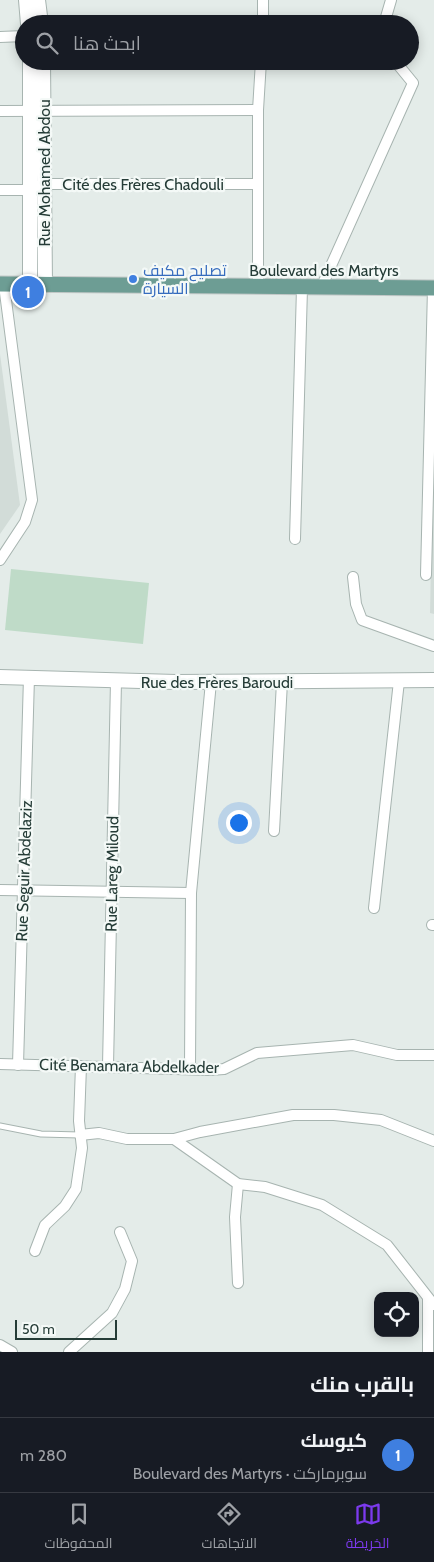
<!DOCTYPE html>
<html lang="ar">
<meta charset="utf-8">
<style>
body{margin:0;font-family:Cabin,Cairo,sans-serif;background:#242831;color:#f1f3f6;direction:rtl}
.controls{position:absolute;right:15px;bottom:15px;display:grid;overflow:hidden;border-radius:10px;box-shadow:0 2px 12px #0003}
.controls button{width:45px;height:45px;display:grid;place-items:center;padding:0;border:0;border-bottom:1px solid #363941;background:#171b24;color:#f1f3f6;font:25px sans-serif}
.scale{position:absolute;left:15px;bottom:12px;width:102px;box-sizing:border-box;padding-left:5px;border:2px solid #253c37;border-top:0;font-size:14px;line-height:18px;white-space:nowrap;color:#253c37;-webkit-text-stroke:4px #f4f9f7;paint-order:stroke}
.you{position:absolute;left:238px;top:822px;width:18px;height:18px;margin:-12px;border:4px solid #fff;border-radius:50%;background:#1a73e8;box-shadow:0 0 0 8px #1a73e833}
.badge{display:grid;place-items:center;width:32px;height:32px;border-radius:50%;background:#7c3aed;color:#fff;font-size:16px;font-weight:700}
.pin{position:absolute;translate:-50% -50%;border:2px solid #fff;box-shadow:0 1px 5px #0006}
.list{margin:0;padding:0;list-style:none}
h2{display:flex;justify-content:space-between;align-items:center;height:65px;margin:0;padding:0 20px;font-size:21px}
h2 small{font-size:16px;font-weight:400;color:#9ea1a6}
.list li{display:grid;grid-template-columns:32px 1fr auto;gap:15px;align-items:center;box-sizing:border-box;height:75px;padding:0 20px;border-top:1px solid #363941}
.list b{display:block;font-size:19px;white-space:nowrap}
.list p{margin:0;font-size:16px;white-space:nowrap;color:#9ea1a6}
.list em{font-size:16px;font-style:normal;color:#9ea1a6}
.icon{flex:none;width:28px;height:28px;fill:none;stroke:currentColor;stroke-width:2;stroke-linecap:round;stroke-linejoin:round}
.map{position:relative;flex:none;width:434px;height:1352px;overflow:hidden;direction:ltr}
.search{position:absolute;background:#171b24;box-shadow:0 2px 12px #0003;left:15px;right:15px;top:15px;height:55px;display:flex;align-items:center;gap:12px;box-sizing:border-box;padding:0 18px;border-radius:28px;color:#9ea1a6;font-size:19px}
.sheet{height:140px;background:#171b24}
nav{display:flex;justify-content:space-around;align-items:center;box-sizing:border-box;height:70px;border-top:1px solid #363941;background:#171b24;font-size:14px;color:#9ea1a6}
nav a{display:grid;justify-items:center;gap:2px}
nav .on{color:#7c3aed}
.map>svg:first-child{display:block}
.built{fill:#d2dcd8}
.green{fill:#bfdbc8}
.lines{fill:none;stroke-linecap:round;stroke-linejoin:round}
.service-casing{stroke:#a7b4b0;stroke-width:7}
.minor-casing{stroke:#a7b4b0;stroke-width:12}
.tertiary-casing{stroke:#a7b4b0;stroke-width:16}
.primary-casing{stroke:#c2c8c7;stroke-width:17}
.service{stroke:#fff;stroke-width:5}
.minor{stroke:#fff;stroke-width:10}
.tertiary{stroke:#fff;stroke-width:14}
.primary{stroke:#6d9d94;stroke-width:15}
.shop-dot{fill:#3f7fe0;stroke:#f4f9f7;stroke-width:2}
.labels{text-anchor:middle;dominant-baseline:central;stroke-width:4.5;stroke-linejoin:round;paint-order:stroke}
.street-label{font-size:16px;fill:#253c37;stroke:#f4f9f7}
.shop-label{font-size:16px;fill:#366cbe;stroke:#f4f9f7;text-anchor:start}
</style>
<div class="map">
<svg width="434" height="1352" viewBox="0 0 434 1352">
<rect width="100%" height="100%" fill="#e4ece9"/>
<!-- built -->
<g class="built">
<polygon points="0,354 20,505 0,534"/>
<polygon points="434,418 434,614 430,613"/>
</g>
<!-- green -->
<polygon class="green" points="11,569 149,583 143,644 5,630"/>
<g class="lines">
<defs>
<polyline id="service" points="0,1126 41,1134 80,1135"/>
<g id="minor">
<polyline points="263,24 263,0"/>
<polyline points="384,24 391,0"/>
<polyline points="0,37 24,36"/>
<polyline points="0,111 258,110"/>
<polyline points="0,190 30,190 43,184 258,184"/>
<polyline points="258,287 258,110 261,61"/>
<polyline points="321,288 413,83 395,61"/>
<polyline points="295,539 302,288"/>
<polyline points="0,560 25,522 32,500 4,285"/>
<polyline points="426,575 433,288"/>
<polyline points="353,577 356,604 362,620 434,646"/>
<polyline points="274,831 282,682"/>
<polyline points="0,890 191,893"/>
<polyline points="374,908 399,681"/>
<polyline points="432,925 434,925"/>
<polyline points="0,1064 210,1070 224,1069 257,1053 353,1045 397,1055 434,1055"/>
<polyline points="18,1065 29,677"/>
<polyline points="108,1066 116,681"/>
<polyline points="190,1069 191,893 211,682"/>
<polyline points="80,1135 99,1133 127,1139 174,1139 200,1132 293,1115 334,1115 381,1120 434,1141"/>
<polyline points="174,1139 238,1184 265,1187 322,1205 387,1245 434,1305"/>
<polyline points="238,1184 235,1217 238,1283"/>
<polyline points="35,1251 45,1225 65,1206 76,1189 82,1148 79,1121 81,1066"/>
<polyline points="0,1345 12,1352"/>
<polyline points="69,1352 112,1313 125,1289 132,1261 120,1232"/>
<polyline points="428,1352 428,1299"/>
</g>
<g id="tertiary">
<polyline points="26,0 28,24"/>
<polyline points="38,0 41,24"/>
<polyline points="30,61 30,285"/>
<polyline points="43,61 45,285"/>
<polyline points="0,677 176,682 434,680"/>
</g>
<polyline id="primary" points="0,284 434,288"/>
</defs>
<!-- service casing -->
<use href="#service" class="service-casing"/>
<!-- minor casing -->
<use href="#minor" class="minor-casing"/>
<!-- tertiary casing -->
<use href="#tertiary" class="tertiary-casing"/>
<!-- primary casing -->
<use href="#primary" class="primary-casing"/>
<!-- service -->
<use href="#service" class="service"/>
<!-- minor -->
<use href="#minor" class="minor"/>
<!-- tertiary -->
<use href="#tertiary" class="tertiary"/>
<!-- primary -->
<use href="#primary" class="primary"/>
</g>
<!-- markers -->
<circle class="shop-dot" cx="133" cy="279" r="5"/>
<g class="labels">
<!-- street labels -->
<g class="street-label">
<text transform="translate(44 173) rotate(-90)">Rue Mohamed Abdou</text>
<text x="143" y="184">Cité des Frères Chadouli</text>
<text x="324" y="270">Boulevard des Martyrs</text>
<text x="217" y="682">Rue des Frères Baroudi</text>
<text transform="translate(24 871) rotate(-88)">Rue Seguir Abdelaziz</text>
<text transform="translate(112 874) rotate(-89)">Rue Lareg Miloud</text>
<text transform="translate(129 1066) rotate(1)">Cité Benamara Abdelkader</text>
</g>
<!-- shop labels -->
<g class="shop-label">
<text x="143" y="270">تصليح مكيف<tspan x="143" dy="18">السيارة</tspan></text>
</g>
</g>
</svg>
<div class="controls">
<button><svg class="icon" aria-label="locate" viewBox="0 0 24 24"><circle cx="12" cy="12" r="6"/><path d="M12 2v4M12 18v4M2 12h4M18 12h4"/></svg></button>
</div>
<div class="scale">50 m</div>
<div class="you"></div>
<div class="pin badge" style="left:28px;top:292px;background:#3f7fe0">1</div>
<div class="search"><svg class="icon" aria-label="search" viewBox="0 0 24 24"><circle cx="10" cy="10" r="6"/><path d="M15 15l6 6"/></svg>ابحث هنا</div>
</div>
<section class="sheet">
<h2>بالقرب منك<small></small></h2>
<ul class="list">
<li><span class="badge" style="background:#3f7fe0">1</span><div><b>كيوسك</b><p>سوبرماركت · Boulevard des Martyrs</p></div><em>280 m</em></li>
</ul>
</section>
<nav>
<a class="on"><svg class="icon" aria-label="map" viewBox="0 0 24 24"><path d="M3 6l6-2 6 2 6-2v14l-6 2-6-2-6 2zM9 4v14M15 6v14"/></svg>الخريطة</a>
<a><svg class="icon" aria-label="directions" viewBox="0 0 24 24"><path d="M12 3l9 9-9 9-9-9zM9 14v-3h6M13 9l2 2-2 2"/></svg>الاتجاهات</a>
<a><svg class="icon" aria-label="saved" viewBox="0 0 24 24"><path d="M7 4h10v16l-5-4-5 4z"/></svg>المحفوظات</a>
</nav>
